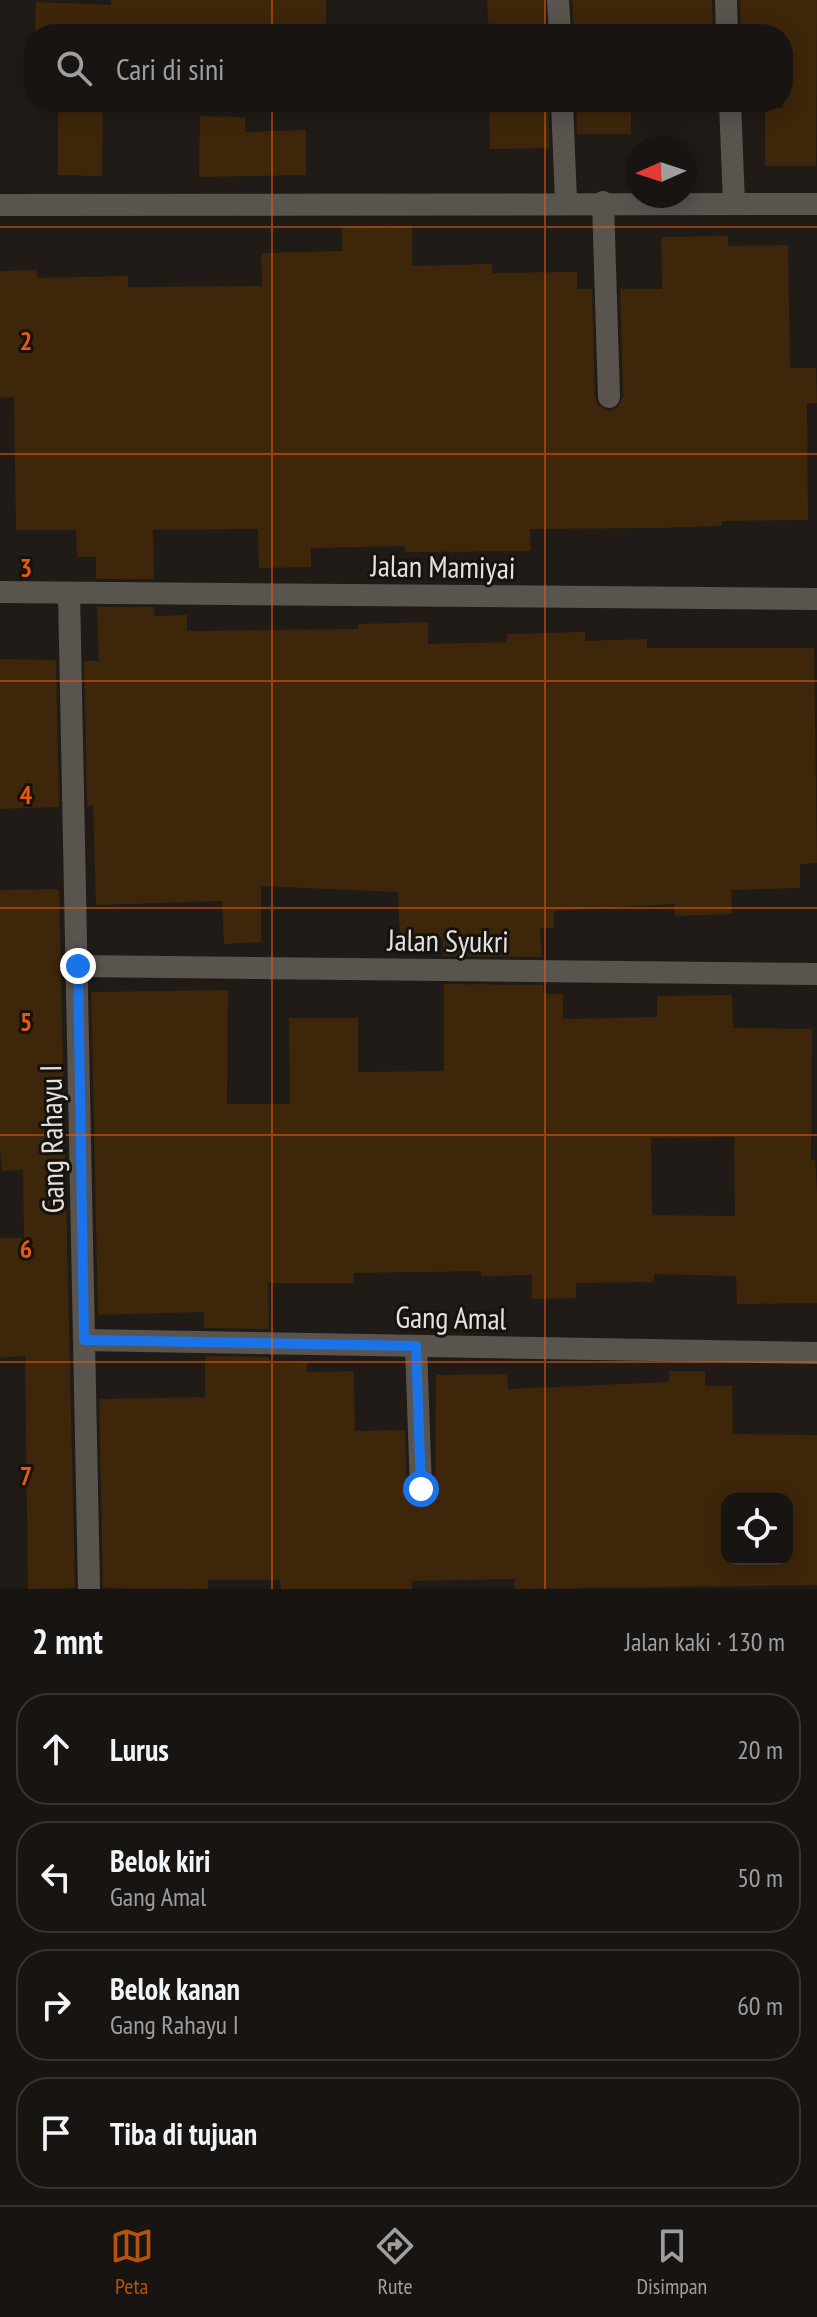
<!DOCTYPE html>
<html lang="id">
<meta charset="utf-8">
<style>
body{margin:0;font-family:"PT Sans Narrow",sans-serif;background:#25211f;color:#f1f3f6}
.controls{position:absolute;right:24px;bottom:24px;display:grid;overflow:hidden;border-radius:16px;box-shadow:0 4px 20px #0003}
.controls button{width:72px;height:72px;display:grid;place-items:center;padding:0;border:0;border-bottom:2px solid #363331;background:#181411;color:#f1f3f6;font:40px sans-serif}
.compass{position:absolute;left:625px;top:136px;width:72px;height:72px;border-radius:50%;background:#181411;box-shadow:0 4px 20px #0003;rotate:267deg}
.stop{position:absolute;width:24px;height:24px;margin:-18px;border:6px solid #1a73e8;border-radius:50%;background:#fff}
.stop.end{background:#1a73e8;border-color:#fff;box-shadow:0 2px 8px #0008}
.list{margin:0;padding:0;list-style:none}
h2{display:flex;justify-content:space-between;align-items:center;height:104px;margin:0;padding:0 32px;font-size:34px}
h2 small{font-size:26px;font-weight:400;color:#9f9e9f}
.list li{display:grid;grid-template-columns:52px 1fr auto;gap:24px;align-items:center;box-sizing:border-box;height:112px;margin:0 16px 16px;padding:0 16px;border:2px solid #363331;border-radius:32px}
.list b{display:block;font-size:30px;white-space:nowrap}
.list p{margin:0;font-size:26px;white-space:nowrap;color:#9f9e9f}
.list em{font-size:26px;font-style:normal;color:#9f9e9f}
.icon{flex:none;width:44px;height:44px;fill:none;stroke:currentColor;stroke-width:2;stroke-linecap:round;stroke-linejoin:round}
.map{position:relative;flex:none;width:817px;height:1589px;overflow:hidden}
.search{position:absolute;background:#181411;box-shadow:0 4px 20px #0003;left:24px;right:24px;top:24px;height:88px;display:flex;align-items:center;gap:20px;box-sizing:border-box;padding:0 28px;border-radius:32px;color:#9f9e9f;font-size:30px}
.sheet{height:616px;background:#181411}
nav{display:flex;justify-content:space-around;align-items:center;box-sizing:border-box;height:112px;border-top:2px solid #363331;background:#181411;font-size:22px;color:#9f9e9f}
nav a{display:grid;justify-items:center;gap:4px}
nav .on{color:#b45309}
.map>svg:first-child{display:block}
.building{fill:#3e260a;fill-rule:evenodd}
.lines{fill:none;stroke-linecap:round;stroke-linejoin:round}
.service{stroke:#5a544f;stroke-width:22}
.minor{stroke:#5a544f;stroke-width:22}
.route{stroke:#1a73e8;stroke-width:10}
.grid{fill:none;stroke:#e8590c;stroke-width:2;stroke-opacity:0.55}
.labels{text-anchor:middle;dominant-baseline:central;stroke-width:6;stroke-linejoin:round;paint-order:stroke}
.street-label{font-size:30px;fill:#e4e1de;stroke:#16120e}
.grid-label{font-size:26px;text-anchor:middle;font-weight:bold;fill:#e8590c;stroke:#16120e;stroke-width:6;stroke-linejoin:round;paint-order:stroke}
</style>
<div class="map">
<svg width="817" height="1589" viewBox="0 0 817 1589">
<rect width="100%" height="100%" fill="#201b17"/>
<!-- building -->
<g class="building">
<polygon points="111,0 326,0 326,34 35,34 36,2 111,5"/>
<polygon points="487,0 544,0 546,34 489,34"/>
<polygon points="572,0 712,0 713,34 574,34"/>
<polygon points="740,0 817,0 816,166 765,166 765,108 783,108 783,34 741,34"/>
<polygon points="58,102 103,102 102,176 58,175"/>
<polygon points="489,102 548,102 549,148 490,149"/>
<polygon points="576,102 631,102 631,134 577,134"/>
<polygon points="200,116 245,117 245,132 306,130 306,175 199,177"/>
<polygon points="412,226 412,266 492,264 492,273 577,272 577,289 592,289 595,397 598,405 609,411 617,408 623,397 620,289 662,289 661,237 728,236 728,246 788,245 790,368 816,368 817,403 807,403 808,520 722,521 722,526 656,528 530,529 531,551 405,552 405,546 311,548 311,567 259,568 258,529 153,530 154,579 96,579 96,557 77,557 76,530 16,530 14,397 0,398 0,271 37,270 37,278 128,276 128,287 262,286 261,253 342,251 342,227"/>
<polygon points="97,607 154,607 155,616 187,615 187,631 358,629 358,624 428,622 428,644 507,642 507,634 585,632 585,641 647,639 647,648 814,648 817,863 800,864 800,888 731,890 732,914 675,916 674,904 554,911 554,928 540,928 542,957 443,956 443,937 400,939 398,892 261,886 261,942 224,944 222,901 96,905 93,806 87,806 84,661 99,661"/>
<polygon points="0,659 56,660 59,807 0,809"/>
<polygon points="59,889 75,1588 28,1589 25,1356 0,1358 0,1238 24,1238 23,1170 2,1171 0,1148 0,890"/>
<path d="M444,984l99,1 1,9h19v25l94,-2v-21l75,-1 1,33 79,1 -1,131h4l2,30v113l-80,1 -1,-28 -82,-2v8l-78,1v15l-44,1v-24l-51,1v-5l-127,2v10h-86l1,46 -65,-1v-16l-106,3 -7,-323 137,-2 -1,114h63l-1,-86h69v54l86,-1zM734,1137l1,79 -83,-1 -1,-77z"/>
<path d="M205,1356l64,1v6l38,-1v10l47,-1 1,60 50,-1 2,60 3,7 11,6 8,-3 6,-11 1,-114 71,-1 1,15 161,-7v-11h36v15h27l1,48 84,1v150l-302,4v-10l-103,2v8h-131l-1,-9h-72v9l-105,-1 -4,-189 106,-2zM727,1499h60v60h-60z"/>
</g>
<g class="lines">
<!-- service -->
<g class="service">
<polyline points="603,202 609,397"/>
<polyline points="416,1346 421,1489"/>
</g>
<!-- minor -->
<g class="minor">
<polyline points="558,0 560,34"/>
<polyline points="726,0 727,34"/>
<polyline points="562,102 566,202"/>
<polyline points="730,102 734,203"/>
<polyline points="0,205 817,204"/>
<polyline points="0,592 817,599"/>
<polyline points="69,593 89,1589"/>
<polyline points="78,966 817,974"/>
<polyline points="84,1340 817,1353"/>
</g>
</g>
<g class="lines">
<!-- route -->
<polyline class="route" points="78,966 84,1340 416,1346 421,1489"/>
</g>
<!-- grid -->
<path class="grid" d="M272,0v34M545,0v34M272,102v1487M545,102v1487M0,227h817M0,454h817M0,681h817M0,908h817M0,1135h817M0,1362h817"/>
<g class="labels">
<!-- street labels -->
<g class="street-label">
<text transform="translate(443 566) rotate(1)">Jalan Mamiyai</text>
<text transform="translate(448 940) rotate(1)">Jalan Syukri</text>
<text transform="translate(51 1139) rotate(-91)">Gang Rahayu I</text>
<text transform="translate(451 1317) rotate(1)">Gang Amal</text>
</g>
</g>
<g class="grid-label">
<text x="26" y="350">2</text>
<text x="26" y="577">3</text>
<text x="26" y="804">4</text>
<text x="26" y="1031">5</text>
<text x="26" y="1258">6</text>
<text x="26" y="1485">7</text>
</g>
</svg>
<div class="controls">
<button><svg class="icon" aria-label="locate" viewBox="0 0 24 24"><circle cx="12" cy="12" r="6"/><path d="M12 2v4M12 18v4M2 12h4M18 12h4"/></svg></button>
</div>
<svg class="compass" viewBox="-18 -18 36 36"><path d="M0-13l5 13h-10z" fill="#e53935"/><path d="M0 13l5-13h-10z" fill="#9f9e9f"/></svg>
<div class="stop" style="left:421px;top:1489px"></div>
<div class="stop end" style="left:78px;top:966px"></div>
<div class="search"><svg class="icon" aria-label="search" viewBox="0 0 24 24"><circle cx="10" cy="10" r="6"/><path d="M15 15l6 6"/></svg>Cari di sini</div>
</div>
<section class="sheet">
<h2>2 mnt<small>Jalan kaki · 130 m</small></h2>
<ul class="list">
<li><svg class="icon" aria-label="ahead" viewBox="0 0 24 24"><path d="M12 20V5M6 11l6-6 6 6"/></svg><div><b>Lurus</b></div><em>20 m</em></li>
<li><svg class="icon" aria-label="left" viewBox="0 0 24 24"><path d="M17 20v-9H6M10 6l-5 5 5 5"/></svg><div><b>Belok kiri</b><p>Gang Amal</p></div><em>50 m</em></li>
<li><svg class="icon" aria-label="right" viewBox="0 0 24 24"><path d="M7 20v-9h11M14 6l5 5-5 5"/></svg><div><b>Belok kanan</b><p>Gang Rahayu I</p></div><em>60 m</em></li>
<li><svg class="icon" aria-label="arrive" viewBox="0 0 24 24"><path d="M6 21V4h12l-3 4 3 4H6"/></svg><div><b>Tiba di tujuan</b></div></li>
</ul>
</section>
<nav>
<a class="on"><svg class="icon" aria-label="map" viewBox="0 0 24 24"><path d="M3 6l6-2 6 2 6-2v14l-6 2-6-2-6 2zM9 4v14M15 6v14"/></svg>Peta</a>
<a><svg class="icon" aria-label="directions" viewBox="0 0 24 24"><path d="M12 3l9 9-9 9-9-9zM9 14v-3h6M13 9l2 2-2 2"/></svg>Rute</a>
<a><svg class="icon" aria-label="saved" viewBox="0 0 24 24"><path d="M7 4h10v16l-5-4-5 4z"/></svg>Disimpan</a>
</nav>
